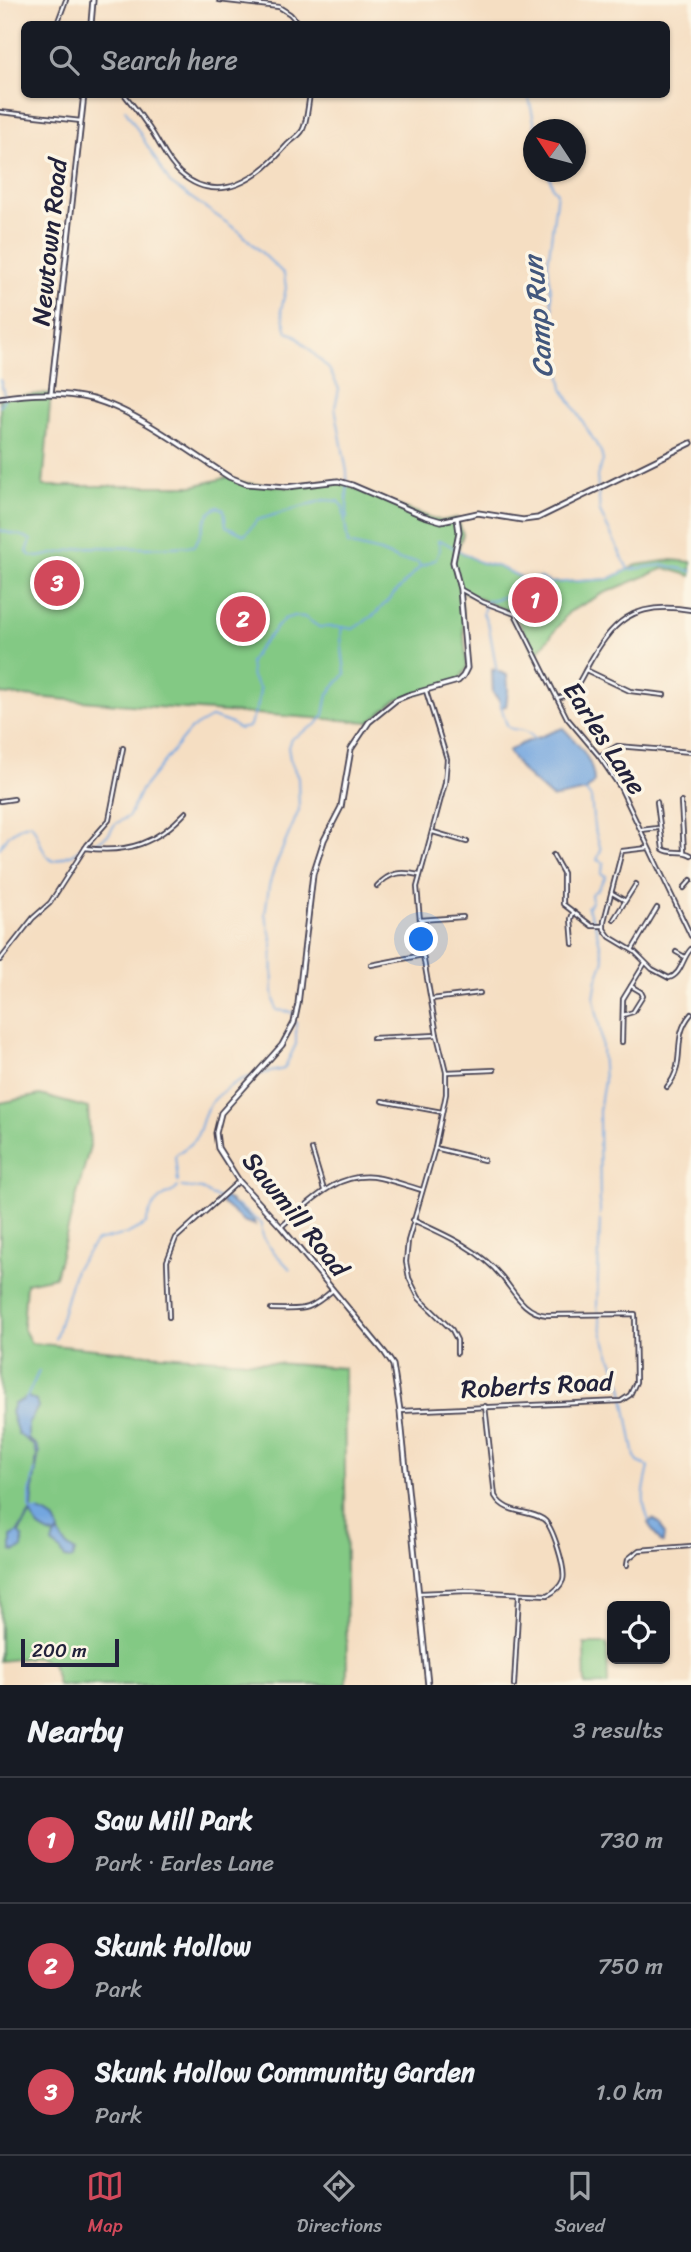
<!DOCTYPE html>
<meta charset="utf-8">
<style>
body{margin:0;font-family:Sriracha,sans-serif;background:#20242c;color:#f1f3f6}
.controls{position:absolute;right:21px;bottom:21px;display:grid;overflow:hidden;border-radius:10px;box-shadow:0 2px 5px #0004}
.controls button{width:63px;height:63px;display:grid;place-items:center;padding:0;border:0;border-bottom:2px solid #363941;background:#171b24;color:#f1f3f6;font:35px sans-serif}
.compass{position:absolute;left:523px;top:119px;width:63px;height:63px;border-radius:50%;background:#171b24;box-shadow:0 2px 5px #0004;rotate:306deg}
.scale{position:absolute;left:21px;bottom:18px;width:98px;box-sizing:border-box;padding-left:7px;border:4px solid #22223b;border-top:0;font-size:19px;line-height:24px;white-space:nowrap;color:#22223b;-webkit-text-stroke:5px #fcf5e5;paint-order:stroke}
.you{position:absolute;left:422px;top:940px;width:24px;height:24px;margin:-18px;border:5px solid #fff;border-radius:50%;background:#1a73e8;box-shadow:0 0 0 10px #1a73e833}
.badge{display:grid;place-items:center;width:46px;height:46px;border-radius:50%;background:#d1495b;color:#fff;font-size:23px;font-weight:700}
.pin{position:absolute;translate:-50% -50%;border:4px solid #fff;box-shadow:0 2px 7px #0006}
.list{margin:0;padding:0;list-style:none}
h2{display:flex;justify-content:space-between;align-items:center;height:91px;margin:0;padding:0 28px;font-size:30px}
h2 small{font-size:23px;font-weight:400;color:#9ea1a6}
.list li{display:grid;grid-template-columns:46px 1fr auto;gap:21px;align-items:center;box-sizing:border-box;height:126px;padding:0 28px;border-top:2px solid #363941}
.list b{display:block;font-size:26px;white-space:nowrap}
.list p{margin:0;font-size:23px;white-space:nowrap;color:#9ea1a6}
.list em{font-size:23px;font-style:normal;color:#9ea1a6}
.icon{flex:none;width:38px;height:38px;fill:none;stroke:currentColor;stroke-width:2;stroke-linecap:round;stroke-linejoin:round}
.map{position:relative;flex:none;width:691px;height:1685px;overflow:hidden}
.search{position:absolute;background:#171b24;box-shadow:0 2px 5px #0004;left:21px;right:21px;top:21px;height:77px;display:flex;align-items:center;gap:18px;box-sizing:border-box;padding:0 24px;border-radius:10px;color:#9ea1a6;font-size:26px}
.sheet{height:469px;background:#171b24}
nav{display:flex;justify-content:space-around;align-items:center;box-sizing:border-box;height:98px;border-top:2px solid #363941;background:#171b24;font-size:19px;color:#9ea1a6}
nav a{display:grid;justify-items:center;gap:4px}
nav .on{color:#d1495b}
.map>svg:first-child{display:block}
.green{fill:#83c984;stroke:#527660;stroke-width:2}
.water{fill:#73a6df;stroke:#4a648d;stroke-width:2}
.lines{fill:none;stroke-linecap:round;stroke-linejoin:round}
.stream{stroke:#73a6df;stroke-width:2}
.minor-casing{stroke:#423e4f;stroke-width:6}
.tertiary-casing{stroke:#423e4f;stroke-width:7}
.minor{stroke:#fff;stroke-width:2.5}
.tertiary{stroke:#fff;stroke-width:3.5}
.labels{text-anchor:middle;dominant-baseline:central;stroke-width:7;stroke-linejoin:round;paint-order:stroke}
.street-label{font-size:26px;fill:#22223b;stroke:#fcf5e5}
.water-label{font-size:28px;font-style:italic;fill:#42577d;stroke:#fcf5e5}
</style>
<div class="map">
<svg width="691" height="1685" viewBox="0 0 691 1685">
<rect width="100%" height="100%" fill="#fcf5e5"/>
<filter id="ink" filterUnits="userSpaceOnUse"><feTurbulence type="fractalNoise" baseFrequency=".0143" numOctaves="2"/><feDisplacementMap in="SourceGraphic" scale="14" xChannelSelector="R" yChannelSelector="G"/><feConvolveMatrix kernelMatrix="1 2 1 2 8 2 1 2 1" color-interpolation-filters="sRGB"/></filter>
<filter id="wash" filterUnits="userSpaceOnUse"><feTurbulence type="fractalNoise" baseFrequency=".00686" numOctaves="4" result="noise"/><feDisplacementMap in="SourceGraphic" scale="28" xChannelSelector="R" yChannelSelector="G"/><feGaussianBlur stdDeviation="1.57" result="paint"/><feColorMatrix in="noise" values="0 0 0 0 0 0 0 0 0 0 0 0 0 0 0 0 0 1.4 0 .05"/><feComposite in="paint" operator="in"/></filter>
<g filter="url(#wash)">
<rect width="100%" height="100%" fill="#f5dec2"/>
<!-- green -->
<g class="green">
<polygon points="51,393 43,486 193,486 229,477 241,483 287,487 338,481 398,506 441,521 457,518 463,534 458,550 479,562 499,567 527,580 540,578 550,583 609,579 637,565 671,560 691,562 691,576 665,568 602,594 569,612 536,655 515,614 460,590 467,668 458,681 396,700 369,722 142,706 0,694 0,398"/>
<polygon points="40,1095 88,1108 90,1146 55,1277 26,1283 23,1328 31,1343 148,1354 344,1368 347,1685 58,1685 52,1663 36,1657 0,1661 0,1103"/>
<polygon points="584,1644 607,1644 608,1685 585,1685"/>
</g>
<!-- water -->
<g class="water">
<polygon points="492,669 507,675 508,690 506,706 501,707 500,701 493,693"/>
<path d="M563,728c16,17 31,32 31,55l-8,8 -34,7 -31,-28 -13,-19 13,-7z"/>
<polygon points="225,1197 254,1221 255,1225 243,1221 222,1203 221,1198"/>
<path d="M28,1397l8,4 2,6 -10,17v15l8,6 3,7 -5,30 -2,29c14,0 26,7 27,22l-5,3c-16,-8 -16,-7 -23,-22l-12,18 4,5 -1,11 -7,4 -4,-1v-15l6,-3 13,-20v-14l7,-44 -4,-10 -15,-11 -7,-22 3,-8z"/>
<polygon points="653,1519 660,1523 664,1535 663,1543 661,1543 648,1523"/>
<polygon points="59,1534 67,1546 75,1552 73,1559 65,1558 60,1550 52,1544 54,1537"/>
</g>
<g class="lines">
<!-- stream -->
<g class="stream">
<polyline points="528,94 536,130"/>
<polyline points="125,109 170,183 240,232 284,274 286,288 281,310 287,332 295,335 329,369 339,389 335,407 347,472 347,518"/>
<polyline points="548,172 553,188 557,192 548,263 557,353 563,389 601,452 603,461 597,476 600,512 628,569"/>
<path d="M0,380c3,9 7,18 0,26"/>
<path d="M0,530c11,5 20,3 31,10l-4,12 4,4 8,1 49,-10 58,1 48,-2c11,-14 7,-31 24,-39l6,3 2,16 19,9 12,-15 67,-20 14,1 5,6 5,37 32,8 19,8 19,2 2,4"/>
<polyline points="497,672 489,627 483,613 486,601 503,597 526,580"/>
<path d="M500,698c0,5 6,27 8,29 9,6 15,-2 27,12"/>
<polyline points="586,791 591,798 594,827 601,850 597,860 604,863 601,874 606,876 597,890 591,894 592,902 587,907 595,924 604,960 597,979 594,998 601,1034 604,1081 599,1111 600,1215"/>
<polyline points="91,843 98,842 109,834 115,824 129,816 141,790 184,737 191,729 212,717 232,724 239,729 249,727 258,705 260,689 252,678 250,662 258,649 284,619 294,616 304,617 319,627 342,627 353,629 374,615 420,567 436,559 440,549 438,541 442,541 479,562 499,567 527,580 540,578 550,583 609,579 628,570 648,567 665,565 691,571"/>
<path d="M0,848c6,-14 17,-21 31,-25 8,11 10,31 22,38l20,-7 12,-10"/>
<path d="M294,1017l-2,-5 -16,-2 -3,-18 -1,-52 -7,-26 4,-28 5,-17 25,-59 -1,-32 -8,-19 -2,-12 3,-8 26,-15 7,-9 4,-21 17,-20c-1,-15 -6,-35 -3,-47"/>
<polyline points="256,1075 284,1069 296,1044 296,1022"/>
<path d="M178,1182l-3,-26c5,-6 12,-8 17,-13 8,-8 9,-20 13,-30 4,-13 32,-35 46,-36"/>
<polyline points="182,1187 202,1189 210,1195 219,1198"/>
<path d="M237,1205l25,19c-4,17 17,32 28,45"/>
<path d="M600,1220l-3,86 6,29 19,51 13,71 3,5 11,5c-5,23 -9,31 0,54"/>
<path d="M55,1339l20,-70 21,-28 31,-7 19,-10c3,-12 7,-21 18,-28 6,-4 10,-3 14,-9"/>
<polyline points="26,1399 39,1371"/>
<polyline points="35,1469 30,1493 30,1511 38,1511"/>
</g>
</g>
</g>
<g filter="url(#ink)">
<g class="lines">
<defs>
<g id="minor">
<polyline points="219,0 279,7 290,14 299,24"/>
<polyline points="57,24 66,0"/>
<polyline points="299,24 335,24"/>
<path d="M124,94c9,11 18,23 26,35 10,14 17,33 30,44 39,34 79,5 106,-27 4,-5 12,-9 16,-15 5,-8 6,-26 8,-37"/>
<polyline points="0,112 81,121"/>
<polyline points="460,589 483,602 515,614 567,718 599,756 620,787 691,936"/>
<polyline points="586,670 630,691 664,695"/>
<polyline points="426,691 447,759 445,783 417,887 423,955 437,1035 446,1072 446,1094 435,1148 408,1241 406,1262 409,1278 419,1298 452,1330 457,1340 457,1353"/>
<path d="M557,698c17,-3 21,-14 29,-29 26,-48 47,-69 105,-59"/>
<polyline points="599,756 617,746 691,752"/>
<polyline points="0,801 14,799"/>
<path d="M657,802l6,47c8,6 19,0 28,6"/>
<polyline points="681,802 684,851"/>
<polyline points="641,830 658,828"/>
<polyline points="433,832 467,842"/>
<path d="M85,848c43,6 72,-5 101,-36"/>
<path d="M648,848l-26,3 -18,70v8l6,8 25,15 17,17 17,9c13,-4 13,-20 22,-29"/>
<polyline points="553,855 563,873 563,904 592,926 603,926"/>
<path d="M377,886c13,-14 24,-15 42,-11"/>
<polyline points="684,888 691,880"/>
<polyline points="612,893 624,900"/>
<polyline points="614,919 636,884"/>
<polyline points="420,920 463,917"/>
<polyline points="573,944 571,919 573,913"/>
<polyline points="632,950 657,908"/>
<polyline points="676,952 685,957"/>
<polyline points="0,960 33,918 50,903 87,845 109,820 123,748"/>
<polyline points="371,965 423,955"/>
<polyline points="432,999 480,993"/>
<polyline points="623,1015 633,1012 643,996 641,992 631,986"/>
<polyline points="373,1038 437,1035"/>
<polyline points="622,1042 623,999 645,963"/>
<polyline points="446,1072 494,1070"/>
<path d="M667,1087c21,-25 3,-48 24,-73"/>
<polyline points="382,1101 442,1112"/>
<polyline points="435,1148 484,1160"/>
<polyline points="312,1150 324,1190"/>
<path d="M282,1226c28,-24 57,-57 98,-48 14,3 28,8 42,12"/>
<path d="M271,1309c34,0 35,4 62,-19"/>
<polyline points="169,1317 167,1261 176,1238 239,1181"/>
<path d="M400,1411l221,-10 9,-6 6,-13 -1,-68 -88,1c-23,-2 -32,-22 -45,-38 -23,-28 -56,-42 -89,-57"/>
<polyline points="627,1565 628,1559 639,1550 691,1546"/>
<path d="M420,1593l47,-2 81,4c6,-3 12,-7 15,-15 3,-10 -10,-55 -20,-61 -16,-10 -37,-4 -48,-23l-10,-90"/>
<polyline points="514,1685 519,1595"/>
</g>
<g id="tertiary">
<polyline points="91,24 93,0"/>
<polyline points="51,393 84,94"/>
<path d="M0,398c30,-5 63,-6 92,1 45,12 98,53 137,78l18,7 40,3 51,-6 14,4 72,31 17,5 37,-8 45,7 15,-2 153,-75"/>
<polyline points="428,1685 400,1411 393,1365 385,1353 281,1227 239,1181 218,1148 216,1133 221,1113 282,1045 294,1023 298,1004 313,874 324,840 341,807 351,749 369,722 396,700 408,695 458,681 463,676 467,668 460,589 453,562 459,532 457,518"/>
</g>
</defs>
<!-- minor casing -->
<use href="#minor" class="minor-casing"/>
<!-- tertiary casing -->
<use href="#tertiary" class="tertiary-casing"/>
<!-- minor -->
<use href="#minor" class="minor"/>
<!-- tertiary -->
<use href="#tertiary" class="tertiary"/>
</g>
</g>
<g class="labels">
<!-- street labels -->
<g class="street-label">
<text transform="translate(49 242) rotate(-84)">Newtown Road</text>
<text transform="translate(605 738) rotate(57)">Earles Lane</text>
<text transform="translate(296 1214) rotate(51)">Sawmill Road</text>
<text transform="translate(537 1385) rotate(-3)">Roberts Road</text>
</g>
<!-- water labels -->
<g class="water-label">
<text transform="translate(538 317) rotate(-95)">Camp Run</text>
</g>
</g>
</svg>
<div class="controls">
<button><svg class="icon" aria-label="locate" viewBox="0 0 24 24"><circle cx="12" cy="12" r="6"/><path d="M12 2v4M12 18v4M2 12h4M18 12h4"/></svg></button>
</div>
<svg class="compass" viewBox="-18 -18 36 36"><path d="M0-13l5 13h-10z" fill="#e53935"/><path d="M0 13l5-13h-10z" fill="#9ea1a6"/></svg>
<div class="scale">200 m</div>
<div class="you"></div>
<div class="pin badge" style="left:535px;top:600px">1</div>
<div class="pin badge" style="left:243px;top:619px">2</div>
<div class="pin badge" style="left:57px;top:583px">3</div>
<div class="search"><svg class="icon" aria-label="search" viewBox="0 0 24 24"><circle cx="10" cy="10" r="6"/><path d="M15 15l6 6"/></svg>Search here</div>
</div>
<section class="sheet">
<h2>Nearby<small>3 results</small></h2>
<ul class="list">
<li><span class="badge">1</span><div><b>Saw Mill Park</b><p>Park · Earles Lane</p></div><em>730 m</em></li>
<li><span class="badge">2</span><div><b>Skunk Hollow</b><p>Park</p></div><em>750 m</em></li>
<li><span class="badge">3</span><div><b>Skunk Hollow Community Garden</b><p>Park</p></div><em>1.0 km</em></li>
</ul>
</section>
<nav>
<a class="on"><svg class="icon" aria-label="map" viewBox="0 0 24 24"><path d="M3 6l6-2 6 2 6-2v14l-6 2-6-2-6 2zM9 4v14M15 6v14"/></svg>Map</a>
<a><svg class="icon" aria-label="directions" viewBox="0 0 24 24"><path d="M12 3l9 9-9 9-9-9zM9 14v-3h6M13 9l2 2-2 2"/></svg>Directions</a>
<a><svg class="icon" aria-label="saved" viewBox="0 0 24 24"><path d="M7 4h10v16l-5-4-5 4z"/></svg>Saved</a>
</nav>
